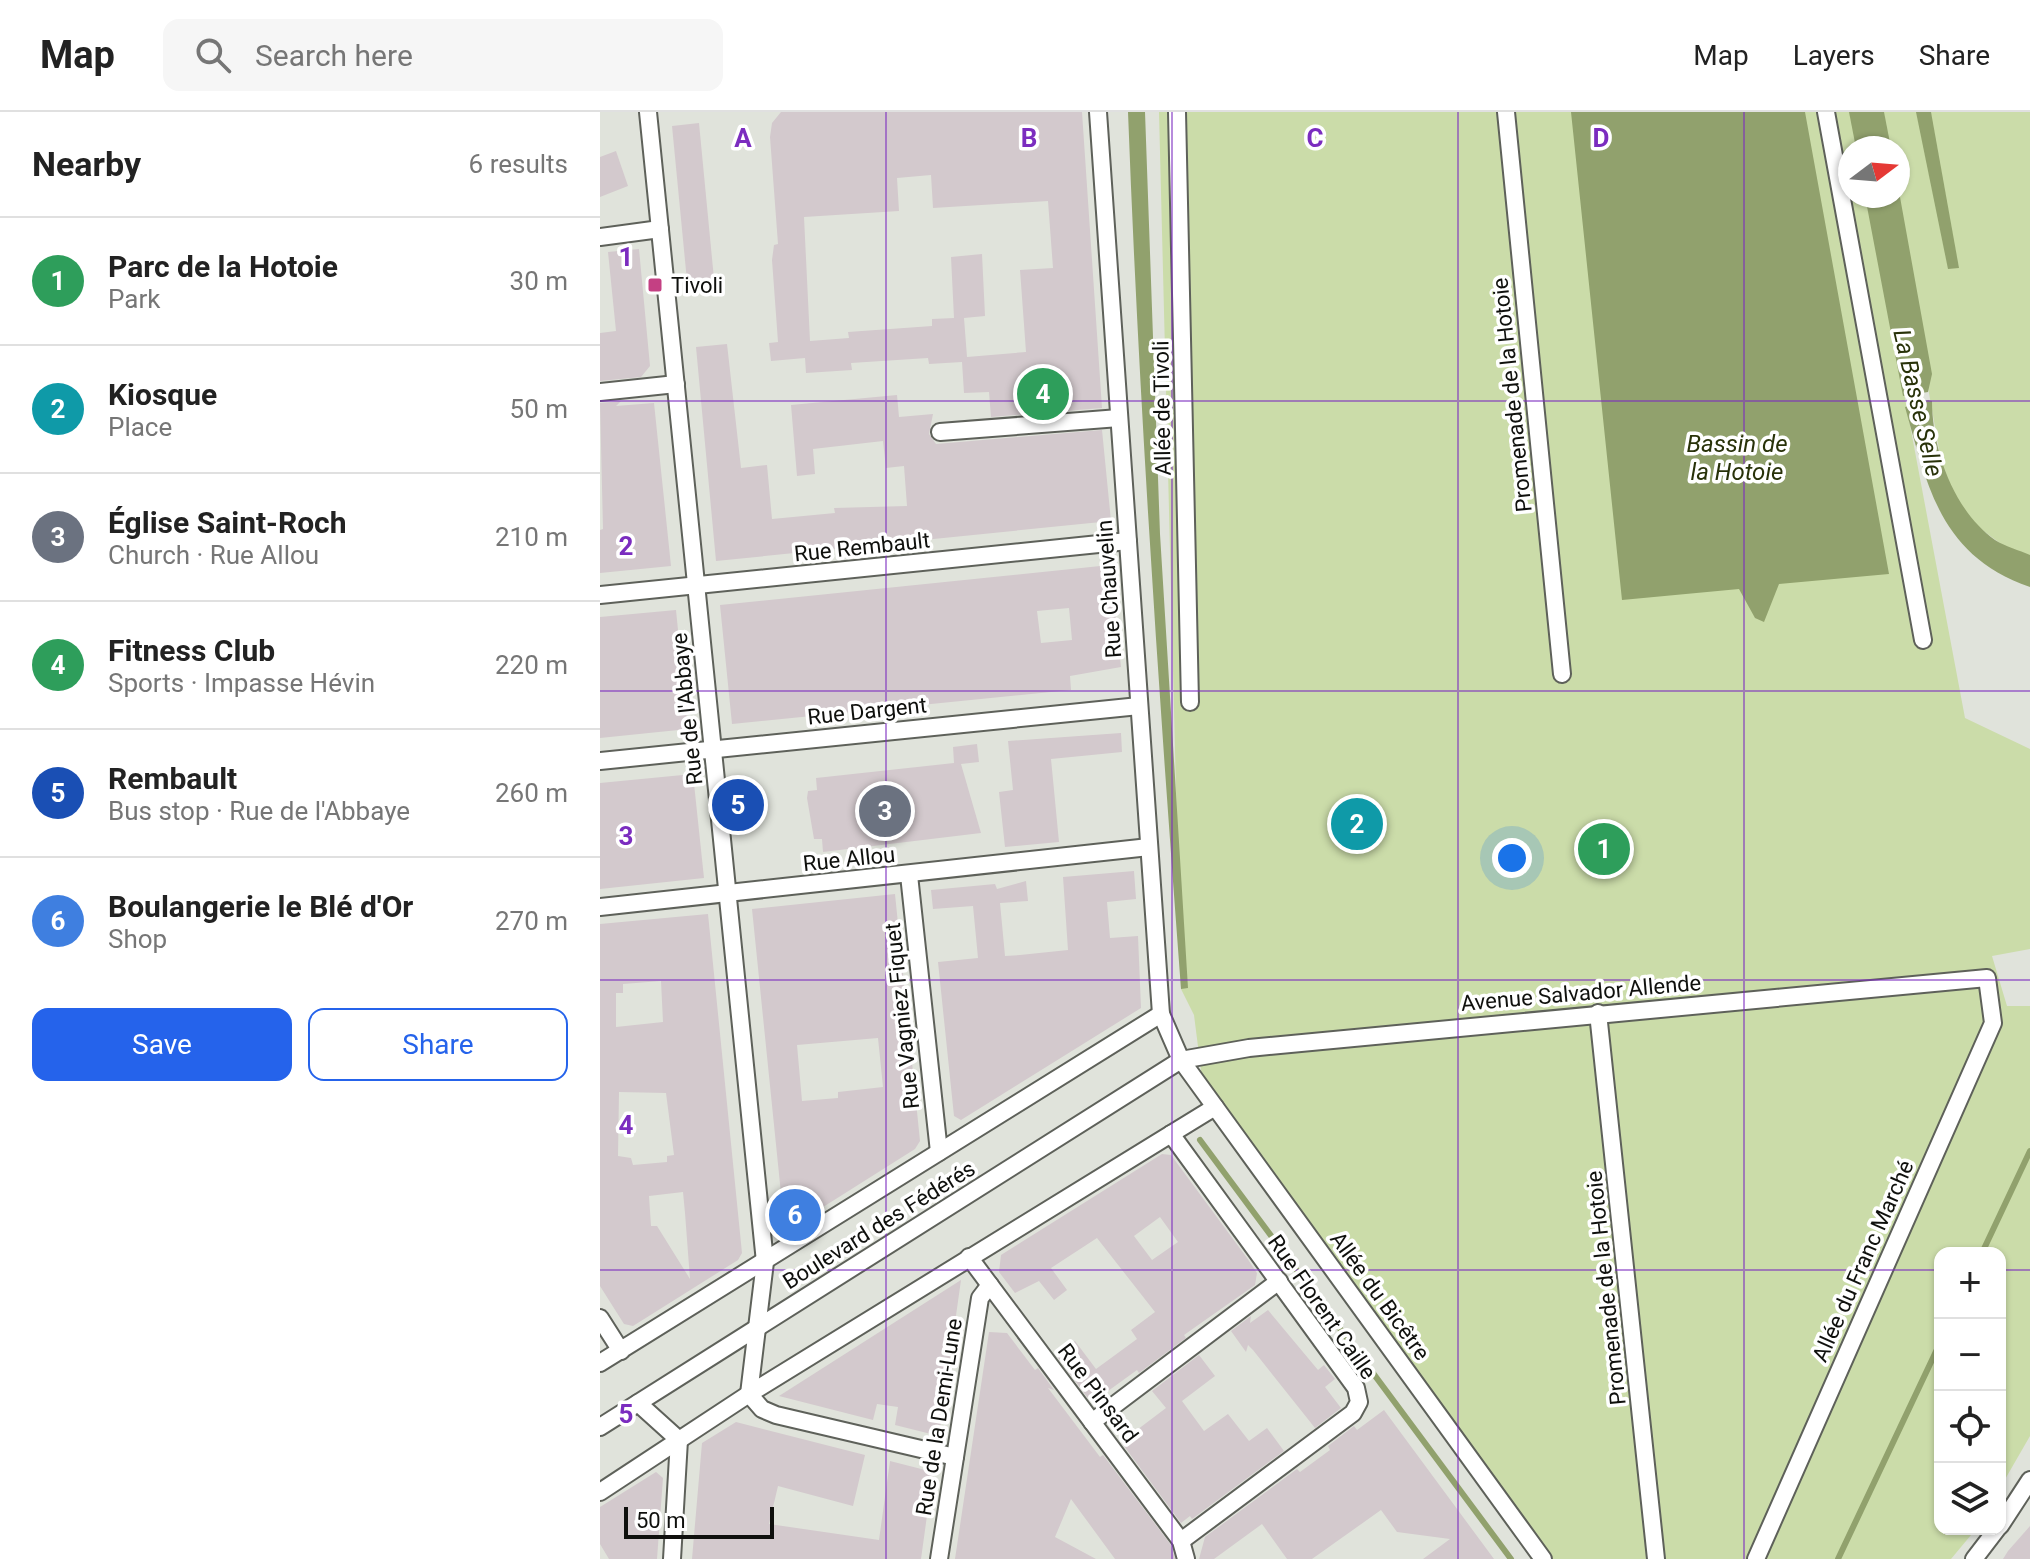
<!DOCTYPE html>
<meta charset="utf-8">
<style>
body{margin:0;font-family:Roboto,sans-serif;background:#f6f6f6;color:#222}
.controls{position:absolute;right:24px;bottom:24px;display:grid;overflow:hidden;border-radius:16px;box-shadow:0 2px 6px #0004}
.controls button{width:72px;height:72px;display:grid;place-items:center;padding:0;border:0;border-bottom:2px solid #e0e0e0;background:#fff;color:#222;font:40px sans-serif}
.compass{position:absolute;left:1238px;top:24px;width:72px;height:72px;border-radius:50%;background:#fff;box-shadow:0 2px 6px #0004;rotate:74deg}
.scale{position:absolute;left:24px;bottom:20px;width:150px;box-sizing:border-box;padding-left:8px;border:4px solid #0f100d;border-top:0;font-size:22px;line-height:28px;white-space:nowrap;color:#0f100d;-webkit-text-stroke:6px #fff;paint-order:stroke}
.you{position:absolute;left:912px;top:746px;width:28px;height:28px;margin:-20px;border:6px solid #fff;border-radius:50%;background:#1a73e8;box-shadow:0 0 0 12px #1a73e833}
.badge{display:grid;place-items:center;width:52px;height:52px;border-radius:50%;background:#2563eb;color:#fff;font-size:26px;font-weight:700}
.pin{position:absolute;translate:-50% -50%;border:4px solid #fff;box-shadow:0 2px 8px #0006}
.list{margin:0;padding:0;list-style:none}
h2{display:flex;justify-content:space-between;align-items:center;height:104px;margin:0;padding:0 32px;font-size:34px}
h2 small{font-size:26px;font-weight:400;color:#767676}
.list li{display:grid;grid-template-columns:52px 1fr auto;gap:24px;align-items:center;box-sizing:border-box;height:128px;padding:0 32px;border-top:2px solid #e0e0e0}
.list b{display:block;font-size:30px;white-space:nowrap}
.list p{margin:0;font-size:26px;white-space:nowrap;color:#767676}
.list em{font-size:26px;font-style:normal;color:#767676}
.actions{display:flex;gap:16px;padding:24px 32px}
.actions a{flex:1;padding:18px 0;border:2px solid #2563eb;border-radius:16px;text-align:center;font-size:28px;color:#2563eb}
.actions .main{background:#2563eb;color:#fff}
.icon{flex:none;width:44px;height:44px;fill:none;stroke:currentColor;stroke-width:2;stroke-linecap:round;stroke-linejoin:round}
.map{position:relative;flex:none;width:1430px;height:1447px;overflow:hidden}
header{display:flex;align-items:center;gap:48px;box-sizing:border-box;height:112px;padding:0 40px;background:#fff;border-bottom:2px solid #e0e0e0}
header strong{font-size:38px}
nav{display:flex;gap:44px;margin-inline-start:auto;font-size:28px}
.search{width:560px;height:72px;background:#f6f6f6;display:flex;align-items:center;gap:20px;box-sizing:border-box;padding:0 28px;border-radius:16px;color:#767676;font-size:30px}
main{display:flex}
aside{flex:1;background:#fff}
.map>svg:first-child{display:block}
.green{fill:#cbdca9}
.water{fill:#91a16d}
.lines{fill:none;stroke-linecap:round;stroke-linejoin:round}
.stream{stroke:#91a16d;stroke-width:6}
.building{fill:#d3c9cd;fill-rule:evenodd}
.street-casing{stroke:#5e615a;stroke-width:20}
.street{stroke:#fff;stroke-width:16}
.grid{fill:none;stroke:#7b2cbf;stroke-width:2;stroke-opacity:0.55}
.poi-dot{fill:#c44083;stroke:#fff;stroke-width:3}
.labels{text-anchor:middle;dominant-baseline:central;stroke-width:7;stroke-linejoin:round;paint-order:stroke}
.poi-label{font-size:22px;fill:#0f100d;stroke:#fff;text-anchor:start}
.street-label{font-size:22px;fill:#0f100d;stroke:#fff}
.water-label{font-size:24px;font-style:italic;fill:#283209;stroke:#fff}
.grid-label{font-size:26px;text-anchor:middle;font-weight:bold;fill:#7b2cbf;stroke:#fff;stroke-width:7;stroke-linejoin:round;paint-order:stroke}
</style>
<header>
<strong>Map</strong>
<div class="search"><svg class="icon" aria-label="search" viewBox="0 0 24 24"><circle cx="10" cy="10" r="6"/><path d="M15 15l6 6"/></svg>Search here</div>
<nav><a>Map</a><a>Layers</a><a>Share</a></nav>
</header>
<main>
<aside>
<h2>Nearby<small>6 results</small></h2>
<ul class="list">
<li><span class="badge" style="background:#2e9e5b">1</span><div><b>Parc de la Hotoie</b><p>Park</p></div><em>30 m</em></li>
<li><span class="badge" style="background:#0f9aa8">2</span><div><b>Kiosque</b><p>Place</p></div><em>50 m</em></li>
<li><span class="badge" style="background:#6b7280">3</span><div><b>Église Saint-Roch</b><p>Church · Rue Allou</p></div><em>210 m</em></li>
<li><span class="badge" style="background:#2e9e5b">4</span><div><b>Fitness Club</b><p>Sports · Impasse Hévin</p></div><em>220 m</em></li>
<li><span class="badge" style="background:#1a4fb4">5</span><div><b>Rembault</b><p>Bus stop · Rue de l'Abbaye</p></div><em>260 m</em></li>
<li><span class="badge" style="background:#3f7fe0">6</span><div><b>Boulangerie le Blé d'Or</b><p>Shop</p></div><em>270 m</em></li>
</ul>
<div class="actions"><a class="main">Save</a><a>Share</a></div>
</aside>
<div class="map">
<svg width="1430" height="1447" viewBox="0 0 1430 1447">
<rect width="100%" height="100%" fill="#e0e3db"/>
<!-- green -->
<g class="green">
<polygon points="559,0 1252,0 1258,36 1250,36 1250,84 1267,84 1365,606 1430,637 1430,837 1392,844 1407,894 1430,894 1430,1324 1400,1376 1400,1141 1340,1141 1340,1417 1376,1417 1351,1447 951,1447 602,966 594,903 581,877"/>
<path d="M1279,0h151v449c-42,-24 -69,-41 -87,-89l-49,-276h4v-48h-13z"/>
</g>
<!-- water -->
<g class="water">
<path d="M528,0h17l15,422 28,454 -7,1c-22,-292 -42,-584 -53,-877z"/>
<polygon points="971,0 1205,0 1289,462 1179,472 1164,510 1155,506 1139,477 1022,488"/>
<polygon points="1249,0 1284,0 1291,36 1256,36"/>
<polygon points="1316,0 1331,0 1359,156 1348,157"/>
<polygon points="1298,74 1332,262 1328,280 1303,284 1265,84 1298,84"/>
<path d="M1328,288l4,1c0,49 22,110 63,139 11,7 24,10 35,15v32c-89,-31 -102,-98 -125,-180z"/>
</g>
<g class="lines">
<!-- stream -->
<g class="stream">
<polyline points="600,1028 911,1447"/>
<polyline points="1382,1141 1430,1039"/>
<polyline points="1238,1447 1340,1231"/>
</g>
</g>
<!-- building -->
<g class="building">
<path d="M181,0h301l20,296 -111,9 -2,-25 -25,1 -2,-31 -33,2 -1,-6 -77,5 1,7 -46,3 -1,-15 -34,3 -2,-18 9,-1 -6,-82 2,-15 4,-1 -8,-107 2,-14zM331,63l2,33 115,-7 5,67 -33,2 6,82 -59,5 -3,-39 21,-2 -3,-62 -31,3 3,61 -22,1v7l-84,6 1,6 -39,3 -6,-124 95,-6 -2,-33z"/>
<polygon points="99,11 114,167 87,169 72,14"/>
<polygon points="16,39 28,74 0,85 0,45"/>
<polygon points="39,137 50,254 41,265 0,269 0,221 16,219 8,140"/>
<polygon points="127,232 141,356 167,353 172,407 235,401 234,396 307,394 304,354 286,356 283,329 213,337 215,362 197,364 191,293 297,283 299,305 333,302 329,322 336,332 502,318 511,409 116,449 96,235"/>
<polygon points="21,289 16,294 54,291 71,454 0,461 0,418 3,417 0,291"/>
<path d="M510,453l11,102 -51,9 1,14 -339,34 -12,-119zM469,496l3,32 -31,3 -4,-32z"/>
<polygon points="76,498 88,617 0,626 0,505"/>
<polygon points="521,621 522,640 451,647 459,730 405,735 399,680 413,678 408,629"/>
<polygon points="377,632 379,650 361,652 381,721 223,740 222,727 214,727 207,686 208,679 217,678 216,666 354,651 353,635"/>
<polygon points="93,662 104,766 0,777 0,671"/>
<circle cx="757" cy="712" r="16"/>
<polygon points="534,759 536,787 507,790 510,826 538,824 541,896 361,1008 354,1004 338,850 378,846 373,794 333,797 331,778 395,772 397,777 426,769 428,789 400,791 405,844 420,843 468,838 463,765"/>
<path d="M295,782l25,247 -5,8 -122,77 -9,-3 -32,-314zM278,926l5,49 -45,5v6l-36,3 -5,-56z"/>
<path d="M108,802l34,339 -4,7 -105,66 -9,-2 -24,-38v-362zM61,869l2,41 -47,5v-34h7v-9zM19,980l47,1 8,62 -7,1v6l-34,3 -2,-7 -13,-2zM83,1080l2,21 5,66 -33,-53h-6l-2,-30z"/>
<path d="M562,1042l9,1 76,103 10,15 -2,12 -71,50 2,3 -47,35 -2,-3 -40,29 -10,-2 -31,-42 19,-14 21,28 41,-30 -6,-9 24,-18 -58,-74 -46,30 16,22 -13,10 -15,-19 -24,12 -16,-21 2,-17zM560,1105l18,25 -26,18 -18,-24z"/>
<polygon points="361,1168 339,1324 295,1313 298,1295 277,1292 273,1308 179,1284"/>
<polygon points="668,1198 718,1258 724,1253 735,1267 725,1275 741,1296 715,1316 653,1238 648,1233 646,1240 631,1219 651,1204 650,1211"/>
<polygon points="389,1220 407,1221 435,1258 438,1256 454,1278 448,1276 488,1329 500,1345 503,1343 571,1433 575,1447 515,1447 471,1387 455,1425 496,1447 355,1447"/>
<polygon points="599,1243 615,1264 582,1289 604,1319 628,1302 649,1329 667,1316 684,1339 592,1407 590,1404 581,1411 521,1330 566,1296 552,1279"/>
<polygon points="784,1298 894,1447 823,1447 850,1427 797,1420 781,1398 712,1447 687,1447 662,1412 614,1447 599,1447 605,1425 697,1357 700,1360 730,1338 728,1334 754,1314 757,1318"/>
<polygon points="136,1310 265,1343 253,1394 178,1374 169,1412 279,1428 290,1349 333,1360 321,1447 92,1447 102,1331"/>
<polygon points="56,1360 63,1366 57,1447 9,1447 0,1432 0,1395"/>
<polygon points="1430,1414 1430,1447 1403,1447 1408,1439"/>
</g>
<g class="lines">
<defs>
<g id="street">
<polyline points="48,0 165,1150 149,1282 162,1297 176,1303 355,1345"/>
<polyline points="498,0 561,902 581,948 943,1447"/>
<polyline points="577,0 590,590"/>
<polyline points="906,0 962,562"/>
<polyline points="1226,0 1323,528"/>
<polyline points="0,125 60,117"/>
<polyline points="0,280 76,272"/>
<polyline points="340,320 519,306"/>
<polyline points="0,483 528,429"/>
<polyline points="0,649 539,594"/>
<polyline points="309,763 339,1040"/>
<polyline points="0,795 549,735"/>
<polyline points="998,901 1056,1447"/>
<polyline points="369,1145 581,1429 586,1447"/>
<polyline points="0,1206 21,1239"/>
<polyline points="0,1251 561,902"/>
<polyline points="38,1291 79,1328 72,1447"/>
<polyline points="492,1310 679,1169"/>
<polyline points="0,1315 581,948 649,936 1387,866 1393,911 1156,1447"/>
<polyline points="0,1380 149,1282 571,1022"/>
<polyline points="1400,1414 1430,1368"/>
<polyline points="581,1429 753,1301 759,1290 756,1276 571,1022 615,995"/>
<polyline points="339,1447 380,1186 390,1173"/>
<polyline points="1374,1447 1397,1417"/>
</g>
</defs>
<!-- street casing -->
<use href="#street" class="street-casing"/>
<!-- street -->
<use href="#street" class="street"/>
</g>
<!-- grid -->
<path class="grid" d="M286,0v1447M572,0v1447M858,0v1447M1144,0v1447M0,289h1430M0,579h1430M0,868h1430M0,1158h1340M1400,1158h30"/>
<!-- markers -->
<rect class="poi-dot" x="47" y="165" width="16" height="16" rx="4"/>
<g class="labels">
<!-- poi labels -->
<g class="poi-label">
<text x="71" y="173">Tivoli</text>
</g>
<!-- street labels -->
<g class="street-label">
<text transform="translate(912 283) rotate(-96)">Promenade de la Hotoie</text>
<text transform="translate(562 296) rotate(-91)">Allée de Tivoli</text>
<text transform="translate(262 435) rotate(-6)">Rue Rembault</text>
<text transform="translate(509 477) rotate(-94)">Rue Chauvelin</text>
<text transform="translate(87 597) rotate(-96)">Rue de l'Abbaye</text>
<text transform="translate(267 599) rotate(-6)">Rue Dargent</text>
<text transform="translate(249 747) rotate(-6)">Rue Allou</text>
<text transform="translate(981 881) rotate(-5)">Avenue Salvador Allende</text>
<text transform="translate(302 904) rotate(-96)">Rue Vagniez Fiquet</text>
<text transform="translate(279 1113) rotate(-32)">Boulevard des Fédérés</text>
<text transform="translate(1263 1149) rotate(-66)">Allée du Franc Marché</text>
<text transform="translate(1006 1176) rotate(-96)">Promenade de la Hotoie</text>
<text transform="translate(780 1184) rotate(54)">Allée du Bicêtre</text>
<text transform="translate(722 1195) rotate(55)">Rue Florent Caille</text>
<text transform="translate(498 1281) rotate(53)">Rue Pinsard</text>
<text transform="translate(339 1305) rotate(-81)">Rue de la Demi-Lune</text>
</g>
<!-- water labels -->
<g class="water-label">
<text transform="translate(1318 291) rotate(77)">La Basse Selle</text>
<text x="1137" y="332">Bassin de<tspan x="1137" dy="28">la Hotoie</tspan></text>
</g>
</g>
<g class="grid-label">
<text x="143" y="35">A</text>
<text x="429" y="35">B</text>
<text x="715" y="35">C</text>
<text x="1001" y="35">D</text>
<text x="26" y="154">1</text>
<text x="26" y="443">2</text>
<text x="26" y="733">3</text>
<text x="26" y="1022">4</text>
<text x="26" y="1311">5</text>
</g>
</svg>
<div class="controls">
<button>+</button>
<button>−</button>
<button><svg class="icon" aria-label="locate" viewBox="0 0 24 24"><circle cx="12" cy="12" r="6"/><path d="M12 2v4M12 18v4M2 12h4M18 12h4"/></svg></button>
<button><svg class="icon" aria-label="layers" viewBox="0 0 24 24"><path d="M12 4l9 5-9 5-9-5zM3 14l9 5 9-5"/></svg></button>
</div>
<svg class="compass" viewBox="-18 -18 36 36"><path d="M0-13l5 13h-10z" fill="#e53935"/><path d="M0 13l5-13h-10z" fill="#767676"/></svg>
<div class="scale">50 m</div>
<div class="you"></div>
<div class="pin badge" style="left:1004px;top:737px;background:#2e9e5b">1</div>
<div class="pin badge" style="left:757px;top:712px;background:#0f9aa8">2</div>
<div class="pin badge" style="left:285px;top:699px;background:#6b7280">3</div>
<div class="pin badge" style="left:443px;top:282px;background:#2e9e5b">4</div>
<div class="pin badge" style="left:138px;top:693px;background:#1a4fb4">5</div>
<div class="pin badge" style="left:195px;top:1103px;background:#3f7fe0">6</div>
</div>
</main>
